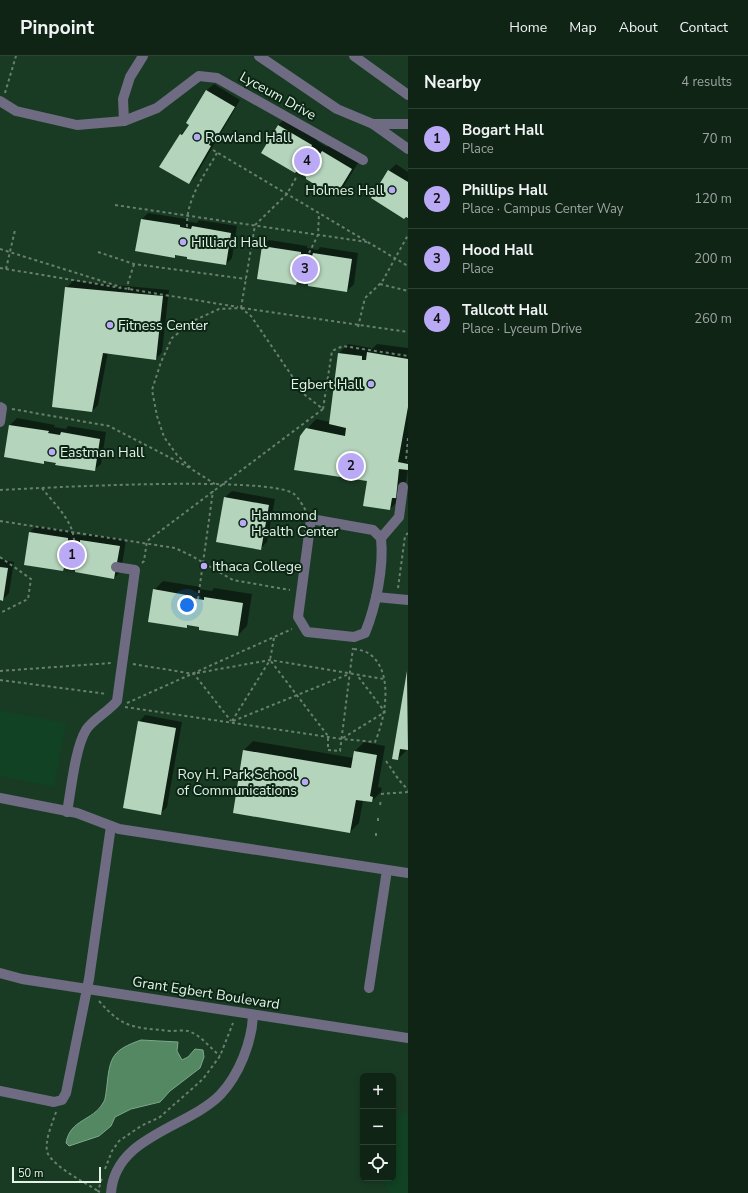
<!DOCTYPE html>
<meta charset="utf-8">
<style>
body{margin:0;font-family:"Nunito Sans",sans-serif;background:#1e3023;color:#f1f3f6}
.controls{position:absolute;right:12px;bottom:12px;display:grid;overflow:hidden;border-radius:6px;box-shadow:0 2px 6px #0003}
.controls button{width:36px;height:36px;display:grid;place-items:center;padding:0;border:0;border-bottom:1px solid #304135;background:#102416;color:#f1f3f6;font:20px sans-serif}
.scale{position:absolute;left:12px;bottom:10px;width:89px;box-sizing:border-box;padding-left:4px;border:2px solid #e3f3e6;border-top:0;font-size:11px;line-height:14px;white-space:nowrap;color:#e3f3e6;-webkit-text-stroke:3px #0b2614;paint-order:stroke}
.you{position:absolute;left:187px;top:549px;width:14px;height:14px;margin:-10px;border:3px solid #fff;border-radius:50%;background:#1a73e8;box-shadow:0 0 0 6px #1a73e833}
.badge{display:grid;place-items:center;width:26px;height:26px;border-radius:50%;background:#baaaf6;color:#111;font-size:13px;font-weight:700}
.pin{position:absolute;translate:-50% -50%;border:2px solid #fff;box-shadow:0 1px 4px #0006}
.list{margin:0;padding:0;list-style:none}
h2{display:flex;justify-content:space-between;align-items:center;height:52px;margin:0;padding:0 16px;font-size:17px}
h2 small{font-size:13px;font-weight:400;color:#9ca4a1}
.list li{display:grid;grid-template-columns:26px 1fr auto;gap:12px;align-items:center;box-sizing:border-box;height:60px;padding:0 16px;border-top:1px solid #304135}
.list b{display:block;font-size:15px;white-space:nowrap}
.list p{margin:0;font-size:13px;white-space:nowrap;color:#9ca4a1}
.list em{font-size:13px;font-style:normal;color:#9ca4a1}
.icon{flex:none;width:22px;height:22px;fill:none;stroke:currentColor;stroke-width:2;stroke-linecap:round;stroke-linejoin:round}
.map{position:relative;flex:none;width:408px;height:1137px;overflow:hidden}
header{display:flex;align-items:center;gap:24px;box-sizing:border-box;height:56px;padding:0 20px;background:#102416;border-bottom:1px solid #304135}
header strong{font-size:19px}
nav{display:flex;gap:22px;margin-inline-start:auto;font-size:14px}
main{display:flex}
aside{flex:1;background:#102416}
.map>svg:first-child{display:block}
.built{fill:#193b24;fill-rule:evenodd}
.green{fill:#104223}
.water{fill:#538862;stroke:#7ea88a}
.shadow{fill:#0007}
.building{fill:#b5d4bc}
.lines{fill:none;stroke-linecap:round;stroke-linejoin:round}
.path{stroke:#697f6f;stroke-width:2;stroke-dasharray:3 3;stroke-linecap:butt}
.minor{stroke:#6f6b82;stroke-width:10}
.poi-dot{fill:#baaaf6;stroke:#0b2614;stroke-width:1.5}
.labels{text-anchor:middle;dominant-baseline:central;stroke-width:4;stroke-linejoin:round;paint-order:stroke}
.street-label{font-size:14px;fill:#e3f3e6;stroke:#0b2614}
.poi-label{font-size:14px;fill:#e3f3e6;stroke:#0b2614;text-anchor:start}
</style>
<header>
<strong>Pinpoint</strong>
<nav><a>Home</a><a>Map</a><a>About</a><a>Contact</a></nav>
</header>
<main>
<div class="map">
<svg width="408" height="1137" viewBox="0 0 408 1137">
<rect width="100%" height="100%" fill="#15301e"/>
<!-- built -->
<path class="built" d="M0,0h408v1137h-408zM363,1020h30v102h-30z"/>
<!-- green -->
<g class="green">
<polygon points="0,654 66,667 54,731 0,720"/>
<polygon points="408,1055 408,1137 391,1137 381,1122 393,1122 393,1065"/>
</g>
<!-- water -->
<path class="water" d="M141,984l37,2 -1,9 5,9 6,-3 7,-8 8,1 1,7 -4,11 -30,23 -10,11 -29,7 -16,8 -4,9 -12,10 -30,10 -3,-3c4,-24 27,-22 37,-40 3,-4 3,-12 4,-18 3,-29 6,-35 34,-45z"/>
<!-- shadow -->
<g class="shadow">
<polygon points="214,28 240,44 221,77 215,82 217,83 195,121 188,127 161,111 181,78 190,69 187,67 207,34"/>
<polygon points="285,63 318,82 317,85 327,91 329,89 358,107 342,133 335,140 308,120 262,96 278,69"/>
<polygon points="396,108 408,116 408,161 372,142 389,115"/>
<polygon points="148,157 186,163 186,165 197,167 199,164 237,170 232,202 226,208 177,198 174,201 142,163"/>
<polygon points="269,184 307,190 307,192 318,194 320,191 358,197 354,228 347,235 298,225 296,228 262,191"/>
<polygon points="73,225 169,234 162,296 156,303 108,296 98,349 92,355 66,232"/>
<polygon points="348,288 371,292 371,294 377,288 408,292 408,390 406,398 408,398 408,413 405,432 399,444 390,453 368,425 307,373 316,363 330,366 339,297"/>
<polygon points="17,362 55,369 54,371 66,373 68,370 106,376 101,408 94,414 57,406 46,404 43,407 5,400 10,369"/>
<polygon points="232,435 275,443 267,486 260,493 225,441"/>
<polygon points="36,470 74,476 74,478 85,480 88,478 126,484 121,515 114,522 65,511 63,514 30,476"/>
<polygon points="0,503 14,506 9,537 3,544 0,543"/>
<polygon points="163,525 201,531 200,533 212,535 214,532 252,538 247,570 238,579 189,569 186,571 154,534"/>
<polygon points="408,616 408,693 398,703 394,702"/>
<polygon points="145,659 182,666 167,751 160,758 139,666"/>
<polygon points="253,685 354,702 355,695 364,686 385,690 378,731 382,732 381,736 372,745 363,744 359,767 350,776 244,694"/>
</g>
<!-- building -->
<g class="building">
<polygon points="206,34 235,51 215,84 212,83 209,89 211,90 189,128 159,111 180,78 182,79 189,69 186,67"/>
<polygon points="278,69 312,89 311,92 320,98 322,95 352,113 335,141 306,123 306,121 297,115 295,117 261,97"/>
<polygon points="388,114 408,126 408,162 406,161 404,163 371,142"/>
<polygon points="141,163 180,169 180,171 191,173 192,170 231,177 226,209 187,203 187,201 175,199 175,202 135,195"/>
<polygon points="262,190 301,196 301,198 312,200 313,197 352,203 347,236 308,230 308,228 297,226 296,229 257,223"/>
<polygon points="65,231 163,240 156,304 103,297 92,356 52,351"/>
<polygon points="367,296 408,303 408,351 398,406 408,408 408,414 399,413 396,442 392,442 390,454 363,450 367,425 294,414 300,380 306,372 345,380 346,372 329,368 338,297 362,300 362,304 366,304"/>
<polygon points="9,369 49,375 48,377 60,379 61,376 100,383 95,415 55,409 56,407 44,405 44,408 4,401"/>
<polygon points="224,441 269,449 261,494 216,486"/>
<polygon points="29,476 68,482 68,485 80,487 80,484 120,490 114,523 75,516 75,514 64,512 63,515 24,509"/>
<polygon points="0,511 8,512 3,545 0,544"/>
<polygon points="153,533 192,540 192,542 204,544 204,541 243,547 238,580 199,574 199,571 187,569 187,572 148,566"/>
<polygon points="407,615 408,694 400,693 398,704 392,703"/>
<polygon points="138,665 176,672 161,759 123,752"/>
<polygon points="243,694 351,712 354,695 377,699 370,740 373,741 372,746 356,744 350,777 233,757"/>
</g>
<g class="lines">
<!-- path -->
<g class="path">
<polyline points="5,37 16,0"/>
<polyline points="213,94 408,210"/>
<polyline points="115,149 367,186"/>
<path d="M187,171c-1,-28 17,-51 30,-74"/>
<polyline points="0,193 121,231"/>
<polyline points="98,196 134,208 246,223"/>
<polyline points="309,197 318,179 319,157"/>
<polyline points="0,212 238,251"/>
<polyline points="6,213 15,174"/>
<polyline points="380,228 408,235"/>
<polyline points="129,234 128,227 134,208"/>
<polyline points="241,252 255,169 287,138 297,120"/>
<polyline points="242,252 408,276"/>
<polyline points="358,271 365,242 382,226 408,179"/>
<polyline points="12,353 109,370 190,412"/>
<polyline points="323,353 332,295 343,290 408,300"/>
<polyline points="408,382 406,404 408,405"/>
<path d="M42,432c12,16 32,33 32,54"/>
<path d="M0,434c42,-2 269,-15 294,4 5,4 9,12 12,17"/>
<polyline points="0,465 175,492 190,499 233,524 290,534"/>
<polyline points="0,501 31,523 28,543 0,557"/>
<polyline points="142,507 144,505 147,485 323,353 305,339 251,260 241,252 219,253 195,264 172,282 161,306 152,334 157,360 164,381 177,399 193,414 215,428"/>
<polyline points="398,532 405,480 408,477"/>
<polyline points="198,543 213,435"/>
<polyline points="274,582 270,604 328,680 328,694 340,695 353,592"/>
<polyline points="133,608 194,618 231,665"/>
<polyline points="0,615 111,607"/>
<polyline points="197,617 270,604 384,623"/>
<polyline points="0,624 107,638"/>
<polyline points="127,647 292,573"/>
<path d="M125,651l217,32 33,3c10,-23 19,-68 -4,-87 -5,-4 -11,-5 -17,-6"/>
<polyline points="232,665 270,604"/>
<polyline points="233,665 349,618"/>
<polyline points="343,682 385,656 357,619"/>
<polyline points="386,705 399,724 408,734"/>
<polyline points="381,738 408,736"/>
<polyline points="380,749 381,744"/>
<polyline points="378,765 378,760"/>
<polyline points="376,780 376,775"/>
<path d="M99,945c25,29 36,26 71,30 6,0 13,-1 18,0 13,4 22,17 32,25"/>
<path d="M56,1056c-3,10 -13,31 -8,42 8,14 36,28 50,37"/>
<polyline points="105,1113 112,1095 119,1085 141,1070 160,1061 203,1023 220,1000 233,967"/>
<polyline points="100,1136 98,1135 102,1122"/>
</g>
<!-- minor -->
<g class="minor">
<polyline points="259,0 337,53 373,68 408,68"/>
<polyline points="354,0 408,39"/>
<polyline points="0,45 16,55 77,69 124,65 157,52 199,20 217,22 363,104"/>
<polyline points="124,65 123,43 130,21 143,0"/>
<polyline points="373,68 408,93"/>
<polyline points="0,351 2,352 0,366"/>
<path d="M311,463l62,11 8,8c3,29 -5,68 -16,95l-11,4 -47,-5 -9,-15z"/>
<polyline points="381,482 399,461 403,431"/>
<polyline points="376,541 408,544"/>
<polyline points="0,742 77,757 119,773 408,817"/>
<path d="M67,756c4,-21 8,-64 19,-82 5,-9 23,-19 31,-29l18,-131 -19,-3"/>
<polyline points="0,917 22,923 408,982"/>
<polyline points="369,932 387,814"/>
<polyline points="0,1035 54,1046 62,1044 66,1037 89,923 111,770"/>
<path d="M111,1137c4,-57 76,-65 109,-98 19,-20 32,-53 33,-80"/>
</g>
</g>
<!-- markers -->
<g class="poi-dot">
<circle cx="197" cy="81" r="4"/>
<circle cx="392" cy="134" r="4"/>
<circle cx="183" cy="186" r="4"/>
<circle cx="110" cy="269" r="4"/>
<circle cx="371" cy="328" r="4"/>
<circle cx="52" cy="396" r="4"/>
<circle cx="243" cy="467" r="4"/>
<circle cx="204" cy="510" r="4"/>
<circle cx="305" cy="726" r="4"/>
</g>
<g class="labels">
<!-- street labels -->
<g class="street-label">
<text transform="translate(278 40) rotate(29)">Lyceum Drive</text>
<text transform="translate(206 937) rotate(9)">Grant Egbert Boulevard</text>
</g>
<!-- poi labels -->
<g class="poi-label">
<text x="205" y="81">Rowland Hall</text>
<text x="384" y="134" text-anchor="end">Holmes Hall</text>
<text x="191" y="186">Hilliard Hall</text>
<text x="118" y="269">Fitness Center</text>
<text x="363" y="328" text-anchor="end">Egbert Hall</text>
<text x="60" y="396">Eastman Hall</text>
<text x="251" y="459">Hammond<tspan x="251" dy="16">Health Center</tspan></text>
<text x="212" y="510">Ithaca College</text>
<text x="297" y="718" text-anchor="end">Roy H. Park School<tspan x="297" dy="16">of Communications</tspan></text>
</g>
</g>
</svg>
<div class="controls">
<button>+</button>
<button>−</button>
<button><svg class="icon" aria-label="locate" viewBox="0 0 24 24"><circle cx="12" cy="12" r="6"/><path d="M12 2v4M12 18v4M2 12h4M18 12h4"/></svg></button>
</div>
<div class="scale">50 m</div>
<div class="you"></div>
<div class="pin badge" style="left:72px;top:499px">1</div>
<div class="pin badge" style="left:351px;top:410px">2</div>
<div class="pin badge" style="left:305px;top:213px">3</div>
<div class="pin badge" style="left:307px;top:105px">4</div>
</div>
<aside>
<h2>Nearby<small>4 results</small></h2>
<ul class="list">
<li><span class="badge">1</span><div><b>Bogart Hall</b><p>Place</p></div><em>70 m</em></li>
<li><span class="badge">2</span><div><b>Phillips Hall</b><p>Place · Campus Center Way</p></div><em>120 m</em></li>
<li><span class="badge">3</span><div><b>Hood Hall</b><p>Place</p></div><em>200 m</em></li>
<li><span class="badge">4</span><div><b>Tallcott Hall</b><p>Place · Lyceum Drive</p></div><em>260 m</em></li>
</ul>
</aside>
</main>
